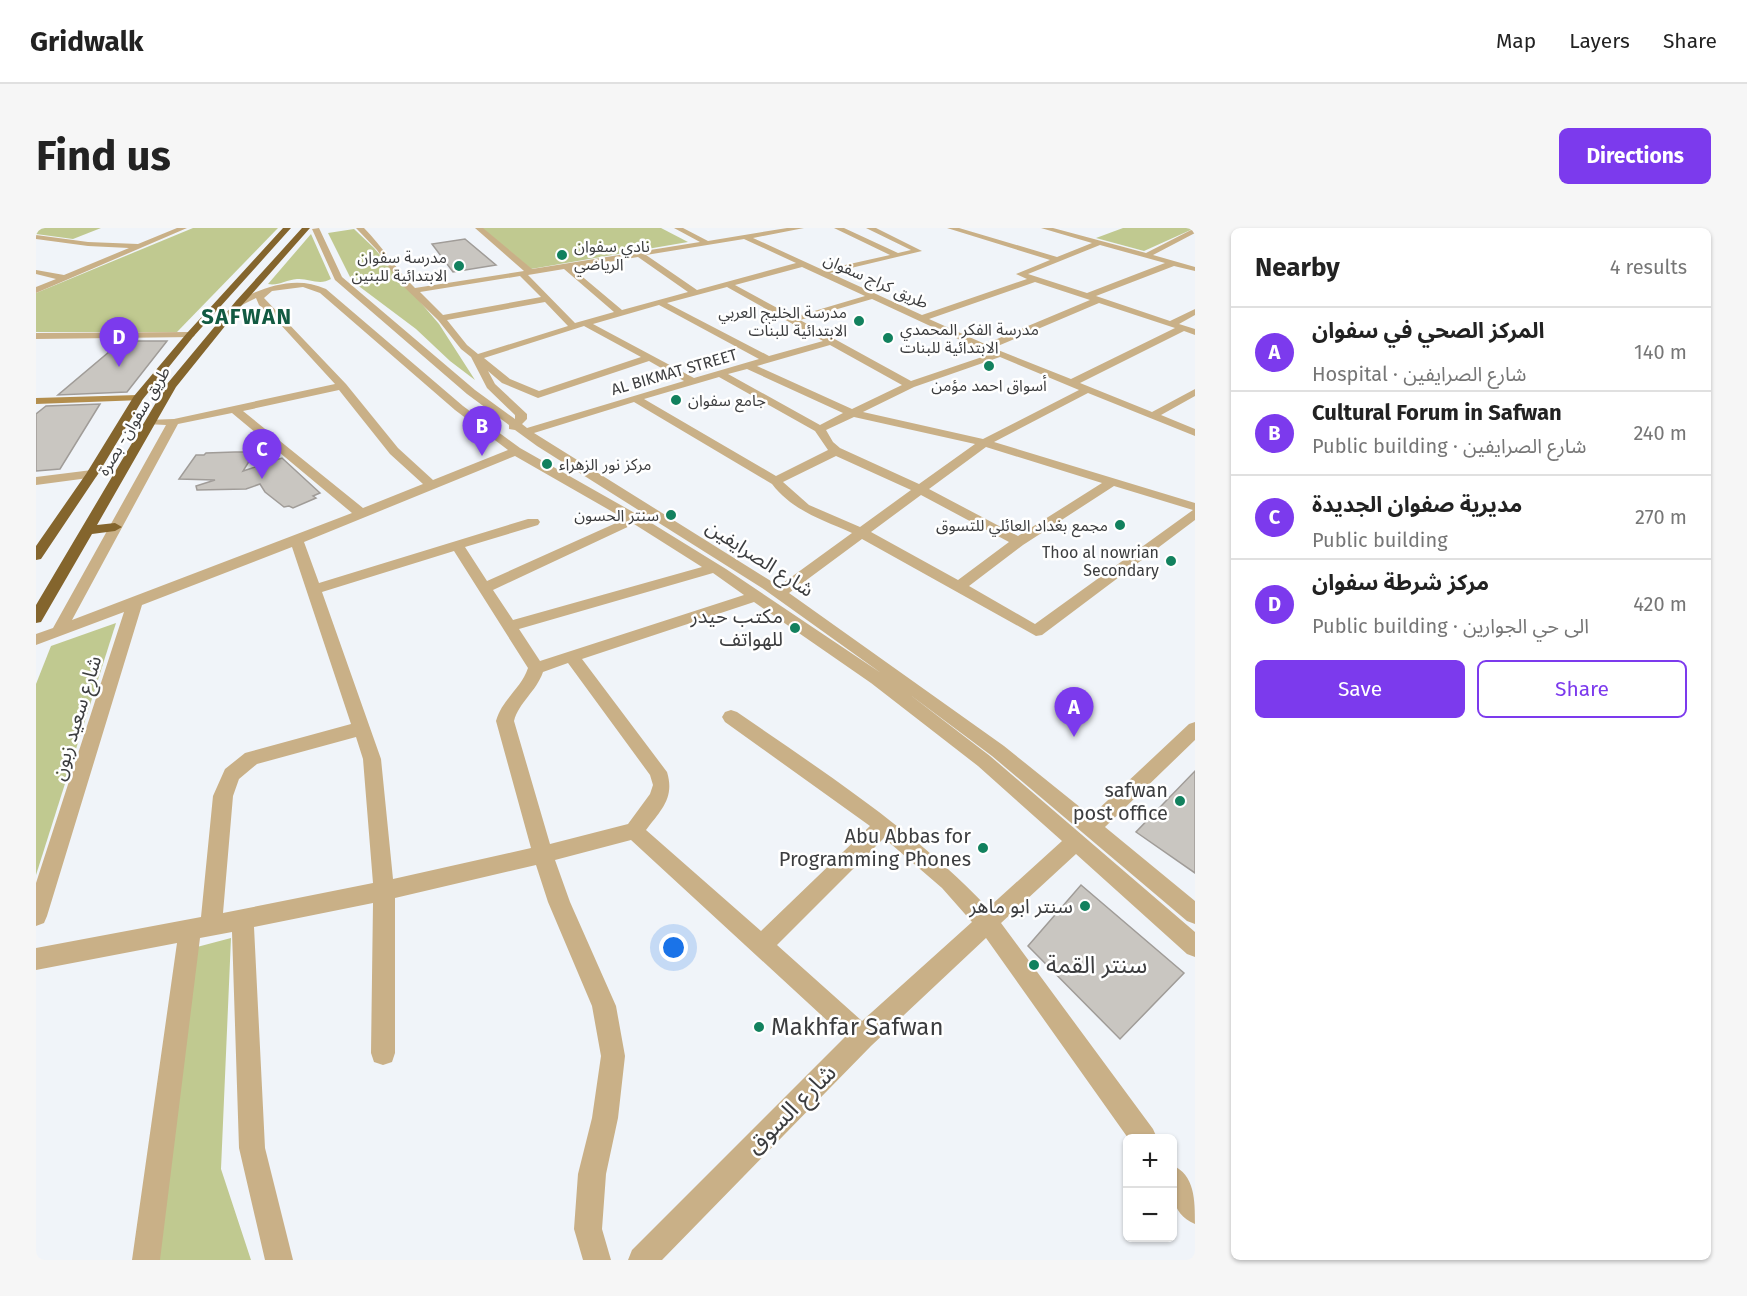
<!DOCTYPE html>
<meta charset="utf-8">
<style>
body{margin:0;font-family:"Fira Sans","Noto Sans Arabic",sans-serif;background:#f6f6f6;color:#222}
.controls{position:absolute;right:18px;bottom:18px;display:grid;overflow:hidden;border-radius:9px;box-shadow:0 2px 4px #0004}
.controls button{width:54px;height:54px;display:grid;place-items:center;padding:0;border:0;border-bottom:2px solid #e0e0e0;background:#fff;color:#222;font:30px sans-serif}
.you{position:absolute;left:638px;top:720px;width:21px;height:21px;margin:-15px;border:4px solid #fff;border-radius:50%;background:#1a73e8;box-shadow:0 0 0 9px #1a73e833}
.badge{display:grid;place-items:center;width:39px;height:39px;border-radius:50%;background:#7c3aed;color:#fff;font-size:20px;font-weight:700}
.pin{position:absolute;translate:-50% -50px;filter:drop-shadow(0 2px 3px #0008)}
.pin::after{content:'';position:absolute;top:32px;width:21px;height:18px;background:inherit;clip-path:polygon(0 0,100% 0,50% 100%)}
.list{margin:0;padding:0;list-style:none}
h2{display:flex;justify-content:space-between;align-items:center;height:78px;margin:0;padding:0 24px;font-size:26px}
h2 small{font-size:20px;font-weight:400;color:#767676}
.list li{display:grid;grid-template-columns:39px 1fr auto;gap:18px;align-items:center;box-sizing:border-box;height:84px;padding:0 24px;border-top:2px solid #e0e0e0}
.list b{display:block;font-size:22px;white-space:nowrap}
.list p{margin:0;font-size:20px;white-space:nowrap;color:#767676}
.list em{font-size:20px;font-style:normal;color:#767676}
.actions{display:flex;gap:12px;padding:18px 24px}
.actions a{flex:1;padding:14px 0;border:2px solid #7c3aed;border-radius:9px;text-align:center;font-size:21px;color:#7c3aed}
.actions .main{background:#7c3aed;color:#fff}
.map{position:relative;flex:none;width:1159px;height:1032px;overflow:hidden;border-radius:9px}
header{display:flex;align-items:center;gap:36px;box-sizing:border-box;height:84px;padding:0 30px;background:#fff;border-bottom:2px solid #e0e0e0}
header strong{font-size:28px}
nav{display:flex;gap:33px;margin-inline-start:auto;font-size:21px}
.intro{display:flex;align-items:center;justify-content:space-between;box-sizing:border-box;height:144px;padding:0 36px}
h1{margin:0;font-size:42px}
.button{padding:15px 27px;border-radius:9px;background:#7c3aed;color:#fff;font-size:21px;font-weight:700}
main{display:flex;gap:36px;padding:0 36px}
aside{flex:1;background:#fff;border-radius:9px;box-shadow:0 2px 4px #0004}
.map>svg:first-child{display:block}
.green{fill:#c0c990}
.building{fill:#c9c6c1;stroke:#a09c98;stroke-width:1.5}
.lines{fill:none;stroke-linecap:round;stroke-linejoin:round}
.street{fill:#c9b087;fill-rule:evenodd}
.secondary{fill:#b38e4d;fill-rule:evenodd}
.highway{fill:#84652d;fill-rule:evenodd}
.poi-dot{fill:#12815e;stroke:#fff;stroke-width:2}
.labels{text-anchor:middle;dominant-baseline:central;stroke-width:5;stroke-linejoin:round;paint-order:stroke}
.far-poi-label{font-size:16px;fill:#3c3d3f;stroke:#fff;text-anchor:end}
.far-street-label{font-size:16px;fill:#3c3d3f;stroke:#fff}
.street-label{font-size:20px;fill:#3c3d3f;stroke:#fff}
.poi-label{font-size:20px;fill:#3c3d3f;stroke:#fff;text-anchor:end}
.far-district-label{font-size:22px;font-weight:bold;letter-spacing:1.5px;fill:#125a42;stroke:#fff}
.near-poi-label{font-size:24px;fill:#3c3d3f;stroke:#fff;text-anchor:start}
.near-street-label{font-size:24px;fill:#3c3d3f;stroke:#fff}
</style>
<header>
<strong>Gridwalk</strong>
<nav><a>Map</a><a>Layers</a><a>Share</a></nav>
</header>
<div class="intro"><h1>Find us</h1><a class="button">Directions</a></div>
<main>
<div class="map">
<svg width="1159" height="1032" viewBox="0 0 1159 1032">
<rect width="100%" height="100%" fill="#f0f4f9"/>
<!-- green -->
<g class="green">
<polygon points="0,0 65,0 37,11 0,6"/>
<polygon points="157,0 242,0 141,104 0,104 0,65"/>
<polygon points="446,0 625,0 652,14 495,41"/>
<polygon points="1087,0 1159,0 1108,23 1060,10"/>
<polygon points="318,1 338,20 403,96 439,152 414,133 380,101 316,53 292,5"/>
<path d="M275,6l20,45c-12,7 -22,-1 -34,0 -11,1 -19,7 -29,5z"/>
<polygon points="80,395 0,647 0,456 15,418"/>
<polygon points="195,710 185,941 215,1032 113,1032 161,719"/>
</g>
<!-- building -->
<g class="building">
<polygon points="429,11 460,37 417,44 396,16"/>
<polygon points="86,113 131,113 91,164 22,167"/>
<polygon points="64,176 24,241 0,243 0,186 10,178"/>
<polygon points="199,224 219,224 207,243 246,230 284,265 277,268 280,270 257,280 253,278 248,279 229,264 224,256 210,261 161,262 160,258 179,252 143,251 160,227 168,227 170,225"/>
<polygon points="1159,543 1159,645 1100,604"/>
<polygon points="1045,657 1148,745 1084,811 992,718"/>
</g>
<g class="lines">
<!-- street -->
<g class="street">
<polygon points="141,0 151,0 0,65 0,59 20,51 0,46 0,42 28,47 93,20 52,18 0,11 0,7 52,14 102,16"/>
<path d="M283,0l23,49 133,113 40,29v-4l-28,-27 -16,-31 -10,-8 -23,-29 -38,-37 -23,-33 -21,-22h8c19,19 32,42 51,60l109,-17 -49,-43h8l49,41 168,-27 -26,-14h9l25,13 79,-13h17l-51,10 70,32 67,-15 -56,-27h10l54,25 13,-3 -45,-22h10l46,23 -92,22 92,42 105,-36 -11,-5 34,-14 -103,-32h12l98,29 35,-14 -51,-15h12l93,25 49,-25v5l-42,22 42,12v4l-21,-5 -78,30 74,25 25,-12v6l-16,9 16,5v6l-11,-4 -104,52 72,29 43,-23v7l-34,19 34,14v7l-107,-43 -94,49 201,61v17l-153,115 -6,1 -174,-97 -73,54 215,153 87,70 98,-92 6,-2v18l-90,87 90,74v23l-8,-3 -195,-165 -83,-62 81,62 205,176v25l-8,-3 -111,-100 -75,69 152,206 4,9h-29l-142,-200 -115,108 -209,214h-34l4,-10 213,-213 -214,-197 -76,20 15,42 46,104 9,50 -7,62 -12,56 -4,55 9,31h-28l-9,-31 4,-55 14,-56 9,-62 -9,-50 -44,-104 -12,-37 -141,33v155l-3,9 -9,3 -9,-3 -3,-9 2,-150 -119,24 11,221 28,112h-28l-26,-112 -7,-216 -32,6 -40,322h-28l45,-317 -141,27v-22l165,-31 12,-121 12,-27 20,-16 106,-29 -59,-177 -150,58 -95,311 -3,7 -8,3v-43l88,-271 -88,33v-11l17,-6 113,-203 -20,-1v-4l28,-1 161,-35 -55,-60 -21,-19 -3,-7 -14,7h-6v-4c29,-14 59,-26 90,-12l137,117 57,42 120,68 86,53 155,104 -116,-83 -228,-144 -22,-16 -6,-1v-4l-42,-31 -132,-114 -23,-51zM708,11l52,24 -99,27 -51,-35zM1064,17l65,18 -78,30 -59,-19zM602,29l50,35 -66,18 -50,-42zM766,39l63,29 -71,21 -59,-32zM528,41l50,43 -39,11 -47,-48zM484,48l21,21 -98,18 -23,-23zM999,54l55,18 -105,44 -56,-25zM267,59l17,6 135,117 53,40 -75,30 -35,-32 -52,-64 -82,-86 8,-7zM691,59l96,54 -54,15 -102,-53zM836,71l110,51 9,4 -80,27 -111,-61zM509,74l23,24 -90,28 -11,-9 -20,-25zM1063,75l76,25 -104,51 -78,-31zM623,77l100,54 -65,19 -101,-54zM548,98l57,31 -102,34 -29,-12 -26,-21zM794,117l72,40 -50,24 -95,-43zM964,129l79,33 -96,49 -120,-27 51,-25zM613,133l35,20 -157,47 -5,-4 5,-5v-5l-32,-30 -7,-13 14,12 36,15zM711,141l96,44 -23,12 -92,-51zM683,149l96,54 13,19 -52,26 -132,-77zM303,162l51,64 33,30 -60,24 -120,-97zM598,174l138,82c21,27 49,35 80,49l-73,53 -245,-153zM196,185l120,100 -280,107 106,-196zM818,189l121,27 -56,40 -79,-36 -7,-6 -7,-12zM950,219l116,36 -84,53 -89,-47zM479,228l110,63 -138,62 -22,-34 73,-22 2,-3 -2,-3h-10l-209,64 -15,-41zM800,228l75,34 -51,37 -51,-22 -26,-23zM1078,258l79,24 -158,114 -66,-38 54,-41zM885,267l88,47 -51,38 -87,-48zM598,296l68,43 -189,53 -20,-30zM418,323l74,117c-7,21 -26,31 -32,53l35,127 -138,31 -12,-120 -59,-167zM677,345l31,22 -204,66 -21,-32zM718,374l117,81 107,83 84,75 -74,67c-74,-78 -163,-135 -251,-196l-6,-2 -6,2 -3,5 3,5 145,104 -109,105 -115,-101c15,-20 29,-32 21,-58l-85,-113zM532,435l82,112 3,10 -3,9 -22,30 -78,20 -36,-123c5,-19 22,-29 29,-49zM320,509l7,22 10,124 -150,30 10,-117 6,-17 18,-15zM848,610l58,50 30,34 -110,99 -85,-76z"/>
<polygon points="154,104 159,107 157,109 0,111 0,105"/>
<polygon points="56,242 62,246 60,249 0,257 0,249"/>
<path d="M1136,937c23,10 23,35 23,59 -26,-11 -23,-35 -23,-59z"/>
</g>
<!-- secondary -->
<polygon class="secondary" points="102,167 106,168 106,172 0,176 0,170"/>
<!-- highway -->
<g class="highway">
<polygon points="247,0 255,0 157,109 107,171 62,246 5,331 0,332 0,318 50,246 98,168 151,105"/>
<polygon points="266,0 274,0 206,77 140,159 61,297 79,295 86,299 79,303 56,306 5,394 0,395 0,377 131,156 200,73"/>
</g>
</g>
<!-- markers -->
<g class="poi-dot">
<circle cx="526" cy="27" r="6"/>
<circle cx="423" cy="38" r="6"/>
<circle cx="823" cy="93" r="6"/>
<circle cx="852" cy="110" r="6"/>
<circle cx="953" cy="138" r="6"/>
<circle cx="640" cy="172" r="6"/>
<circle cx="511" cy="236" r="6"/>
<circle cx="635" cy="287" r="6"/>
<circle cx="1084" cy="297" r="6"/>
<circle cx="1135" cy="333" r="6"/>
<circle cx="759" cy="400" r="6"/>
<circle cx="1144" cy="573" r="6"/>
<circle cx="947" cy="620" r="6"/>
<circle cx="1049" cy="678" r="6"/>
<circle cx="998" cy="737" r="6"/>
<circle cx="723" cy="799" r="6"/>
</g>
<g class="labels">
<!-- far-poi labels -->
<g class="far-poi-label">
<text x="538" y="18" text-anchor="start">نادي سفوان<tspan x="538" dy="18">الرياضي</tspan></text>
<text x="411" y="29">مدرسة سفوان<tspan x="411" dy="18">الابتدائية للبنين</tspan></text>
<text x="811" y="84">مدرسة الخليج العربي<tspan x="811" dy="18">الابتدائية للبنات</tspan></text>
<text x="864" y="101" text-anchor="start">مدرسة الفكر المحمدي<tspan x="864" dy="18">الابتدائية للبنات</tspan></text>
<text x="953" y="157" text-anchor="middle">أسواق احمد مؤمن</text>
<text x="652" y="172" text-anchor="start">جامع سفوان</text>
<text x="523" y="236" text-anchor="start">مركز نور الزهراء</text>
<text x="623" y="287">سنتر الحسون</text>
<text x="1072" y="297">مجمع بغداد العائلي للتسوق</text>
<text x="1123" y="324">Thoo al nowrian<tspan x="1123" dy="18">Secondary</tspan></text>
</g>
<!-- far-street labels -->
<g class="far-street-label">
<text transform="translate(840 53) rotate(24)">طريق كراج سفوان</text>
<text transform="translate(638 144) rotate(-16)">AL BIKMAT STREET</text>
<text transform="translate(98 193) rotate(-59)">طريق سفوان- بصرة</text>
</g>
<!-- street labels -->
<g class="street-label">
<text transform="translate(724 330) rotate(33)">شارع الصرايفين</text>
<text transform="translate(40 490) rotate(-73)">شارع سعيد زبون</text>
</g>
<!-- poi labels -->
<g class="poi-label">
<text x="747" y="388">مكتب حيدر<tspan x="747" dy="23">للهواتف</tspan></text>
<text x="1132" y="562">safwan<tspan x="1132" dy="23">post office</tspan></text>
<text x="935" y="608">Abu Abbas for<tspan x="935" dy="23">Programming Phones</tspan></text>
<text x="1037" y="678">سنتر ابو ماهر</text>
</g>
<!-- far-district labels -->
<g class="far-district-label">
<text x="211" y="88">SAFWAN</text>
</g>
<!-- near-poi labels -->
<g class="near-poi-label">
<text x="1010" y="737">سنتر القمة</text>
<text x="735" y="799">Makhfar Safwan</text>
</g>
<!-- near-street labels -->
<g class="near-street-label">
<text transform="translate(755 881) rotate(-45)">شارع السوق</text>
</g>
</g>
</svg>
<div class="controls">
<button>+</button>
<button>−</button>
</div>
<div class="you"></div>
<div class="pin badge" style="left:1038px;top:509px">A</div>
<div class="pin badge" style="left:446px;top:228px">B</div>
<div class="pin badge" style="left:226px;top:251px">C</div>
<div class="pin badge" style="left:83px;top:139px">D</div>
</div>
<aside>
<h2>Nearby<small>4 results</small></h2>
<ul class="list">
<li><span class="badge">A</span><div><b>المركز الصحي في سفوان</b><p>Hospital · شارع الصرايفين</p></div><em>140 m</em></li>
<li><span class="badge">B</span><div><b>Cultural Forum in Safwan</b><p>Public building · شارع الصرايفين</p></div><em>240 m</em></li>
<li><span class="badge">C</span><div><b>مديرية صفوان الجديدة</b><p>Public building</p></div><em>270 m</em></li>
<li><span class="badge">D</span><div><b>مركز شرطة سفوان</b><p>Public building · الى حي الجوارين</p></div><em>420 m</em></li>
</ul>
<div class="actions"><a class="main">Save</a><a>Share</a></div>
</aside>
</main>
